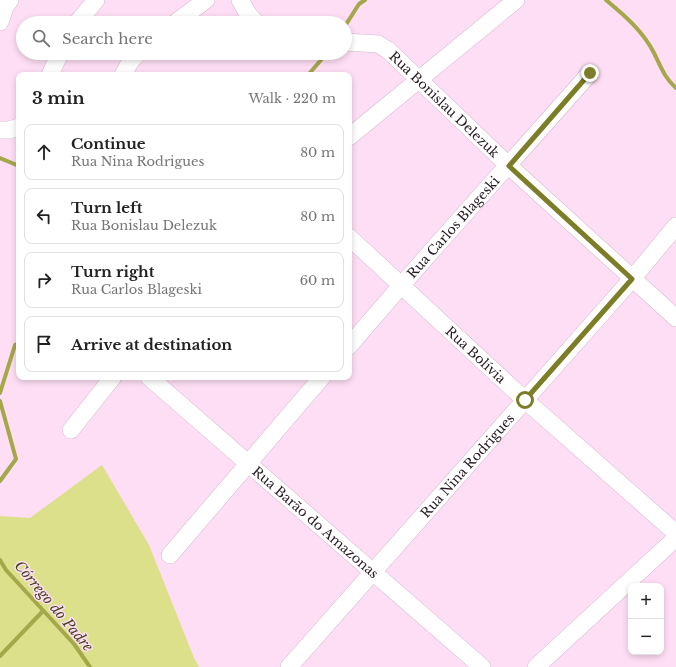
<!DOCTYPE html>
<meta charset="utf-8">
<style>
body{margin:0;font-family:"Libre Baskerville",serif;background:#f6f6f6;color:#222}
.controls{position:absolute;right:12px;bottom:12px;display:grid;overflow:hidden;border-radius:8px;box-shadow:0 2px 6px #0003}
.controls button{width:36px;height:36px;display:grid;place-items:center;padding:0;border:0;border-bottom:1px solid #e0e0e0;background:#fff;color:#222;font:20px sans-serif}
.stop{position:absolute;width:12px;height:12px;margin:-9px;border:3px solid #7c7e27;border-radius:50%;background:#fff}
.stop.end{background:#7c7e27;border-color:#fff;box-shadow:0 1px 4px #0008}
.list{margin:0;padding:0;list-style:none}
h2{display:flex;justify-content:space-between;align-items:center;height:52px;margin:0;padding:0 16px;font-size:17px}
h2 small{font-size:13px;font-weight:400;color:#767676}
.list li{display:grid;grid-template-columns:26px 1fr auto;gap:12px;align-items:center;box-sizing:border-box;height:56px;margin:0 8px 8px;padding:0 8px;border:1px solid #e0e0e0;border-radius:8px}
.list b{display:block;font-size:15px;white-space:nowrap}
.list p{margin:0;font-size:13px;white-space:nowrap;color:#767676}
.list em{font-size:13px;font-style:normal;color:#767676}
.icon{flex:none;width:22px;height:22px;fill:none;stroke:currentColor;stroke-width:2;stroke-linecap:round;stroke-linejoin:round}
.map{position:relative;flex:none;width:676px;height:667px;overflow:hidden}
.search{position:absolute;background:#fff;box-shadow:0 2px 6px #0003;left:16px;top:16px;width:336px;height:44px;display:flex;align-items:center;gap:10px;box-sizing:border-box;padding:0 14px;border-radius:22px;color:#767676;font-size:15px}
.panel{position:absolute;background:#fff;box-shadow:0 2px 6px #0003;left:16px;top:72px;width:336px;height:308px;border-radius:8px}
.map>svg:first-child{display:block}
.green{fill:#dde08a}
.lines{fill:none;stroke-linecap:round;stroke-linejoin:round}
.stream{stroke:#a4a74a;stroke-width:4}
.minor-casing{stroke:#d5b6cb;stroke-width:18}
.minor{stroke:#fff;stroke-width:17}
.route{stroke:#7c7e27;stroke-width:5}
.labels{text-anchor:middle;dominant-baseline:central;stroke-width:3;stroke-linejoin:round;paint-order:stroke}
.street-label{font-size:13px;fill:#281c24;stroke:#fedef4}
.water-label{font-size:14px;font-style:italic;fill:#43441d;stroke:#fedef4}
</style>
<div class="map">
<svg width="676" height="667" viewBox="0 0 676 667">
<rect width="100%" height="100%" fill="#fedef4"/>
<!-- green -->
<polygon class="green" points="102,465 149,545 194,658 199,667 0,667 0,516 30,518"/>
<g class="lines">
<!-- stream -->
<g class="stream">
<path d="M606,0c18,15 37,31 48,53 7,14 10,24 22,35"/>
<polyline points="345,26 359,4 365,0"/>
<polyline points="308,75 327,53"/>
<polyline points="0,158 19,166"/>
<polyline points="0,393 15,345 19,343"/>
<polyline points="0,401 16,459 0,481"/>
<polyline points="0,560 6,570 74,644 90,667"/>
<polyline points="0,656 43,611"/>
</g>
<defs>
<g id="minor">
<polyline points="240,0 248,14 256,23"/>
<polyline points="0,22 5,7 10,0"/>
<polyline points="77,23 96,0"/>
<polyline points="175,23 206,0"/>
<path id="s1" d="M345,42l33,2 10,6 121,116 167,152"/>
<polyline points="50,75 60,53"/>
<polyline points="123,75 130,62 138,53"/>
<polyline points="0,130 9,130 19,127"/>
<polyline points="349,137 516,0"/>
<path id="s2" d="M349,237l176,163 151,133"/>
<path id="s3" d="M349,346c79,-93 161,-182 241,-273"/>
<path id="s4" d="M149,377l333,290"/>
<polyline points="71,430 113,377"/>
<polyline points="170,555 322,377"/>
<path id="s5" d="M289,667l343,-388 44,-53"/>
<polyline points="536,667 676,538"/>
</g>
</defs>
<!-- minor casing -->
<use href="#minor" class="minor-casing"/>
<!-- minor -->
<use href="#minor" class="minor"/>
</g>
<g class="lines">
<!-- route -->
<polyline class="route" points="525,400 632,279 509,166 590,73"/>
</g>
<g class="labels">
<!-- street labels -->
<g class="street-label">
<text stroke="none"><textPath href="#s1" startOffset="123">Rua Bonislau Delezuk</textPath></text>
<text stroke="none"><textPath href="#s3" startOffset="158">Rua Carlos Blageski</textPath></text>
<text stroke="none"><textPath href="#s2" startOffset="173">Rua Bolívia</textPath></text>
<text stroke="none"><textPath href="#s5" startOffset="269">Rua Nina Rodrigues</textPath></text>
<text stroke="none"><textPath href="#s4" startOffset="221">Rua Barão do Amazonas</textPath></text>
</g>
<!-- water labels -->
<g class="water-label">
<text transform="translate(54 606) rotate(50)">Córrego do Padre</text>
</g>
</g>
</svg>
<div class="controls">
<button>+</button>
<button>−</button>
</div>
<div class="stop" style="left:525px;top:400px"></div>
<div class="stop end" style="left:590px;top:73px"></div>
<div class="search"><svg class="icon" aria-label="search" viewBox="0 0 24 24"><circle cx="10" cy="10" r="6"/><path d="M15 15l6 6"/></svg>Search here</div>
<section class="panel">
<h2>3 min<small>Walk · 220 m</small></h2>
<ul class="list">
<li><svg class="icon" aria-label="ahead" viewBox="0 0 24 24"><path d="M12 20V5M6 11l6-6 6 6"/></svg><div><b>Continue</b><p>Rua Nina Rodrigues</p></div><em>80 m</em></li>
<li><svg class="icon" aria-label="left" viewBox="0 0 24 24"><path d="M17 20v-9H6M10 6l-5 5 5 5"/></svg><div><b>Turn left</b><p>Rua Bonislau Delezuk</p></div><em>80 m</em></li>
<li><svg class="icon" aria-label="right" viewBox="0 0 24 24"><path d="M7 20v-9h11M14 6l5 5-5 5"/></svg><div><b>Turn right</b><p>Rua Carlos Blageski</p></div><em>60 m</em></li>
<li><svg class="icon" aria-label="arrive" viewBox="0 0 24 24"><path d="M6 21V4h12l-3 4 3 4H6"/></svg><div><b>Arrive at destination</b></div></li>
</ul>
</section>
</div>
